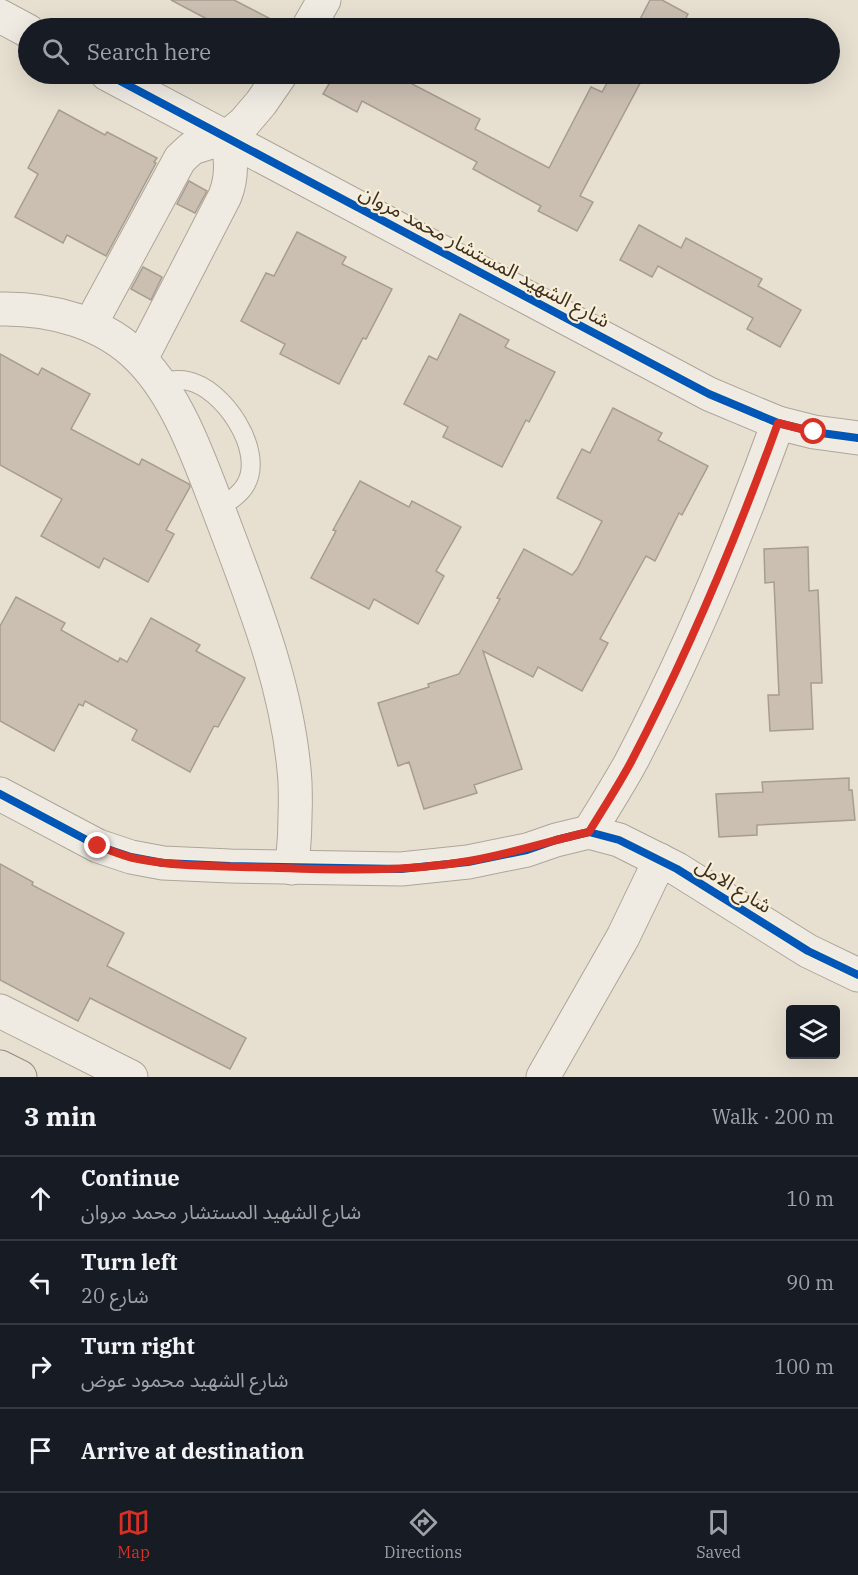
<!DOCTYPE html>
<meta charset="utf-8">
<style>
body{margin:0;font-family:"IBM Plex Serif","Noto Sans Arabic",serif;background:#242831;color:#f1f3f6}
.controls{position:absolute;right:18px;bottom:18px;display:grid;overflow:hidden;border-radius:6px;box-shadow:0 6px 24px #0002}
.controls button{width:54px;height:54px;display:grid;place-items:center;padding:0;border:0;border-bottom:2px solid #363941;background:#171b24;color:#f1f3f6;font:30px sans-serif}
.stop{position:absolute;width:18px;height:18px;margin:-14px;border:4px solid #d93025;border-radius:50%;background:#fff}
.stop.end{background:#d93025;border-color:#fff;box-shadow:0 2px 6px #0008}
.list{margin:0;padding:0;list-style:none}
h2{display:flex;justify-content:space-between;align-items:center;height:78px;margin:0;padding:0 24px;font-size:26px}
h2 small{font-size:20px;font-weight:400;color:#9ea1a6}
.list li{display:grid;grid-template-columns:39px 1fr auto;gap:18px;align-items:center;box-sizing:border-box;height:84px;padding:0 24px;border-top:2px solid #363941}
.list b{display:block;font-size:22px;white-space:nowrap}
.list p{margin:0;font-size:20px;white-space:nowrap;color:#9ea1a6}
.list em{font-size:20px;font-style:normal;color:#9ea1a6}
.icon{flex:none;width:33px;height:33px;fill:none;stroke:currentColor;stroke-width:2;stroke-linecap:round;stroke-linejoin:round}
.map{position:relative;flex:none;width:858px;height:1077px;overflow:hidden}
.search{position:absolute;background:#171b24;box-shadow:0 6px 24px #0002;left:18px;right:18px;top:18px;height:66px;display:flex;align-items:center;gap:15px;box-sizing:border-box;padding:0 21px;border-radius:33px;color:#9ea1a6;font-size:22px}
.sheet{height:414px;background:#171b24}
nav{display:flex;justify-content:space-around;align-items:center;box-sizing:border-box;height:84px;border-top:2px solid #363941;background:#171b24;font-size:16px;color:#9ea1a6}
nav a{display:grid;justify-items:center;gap:3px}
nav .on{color:#d93025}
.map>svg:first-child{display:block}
.building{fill:#cbbfb2;stroke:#a89c90;stroke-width:1.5}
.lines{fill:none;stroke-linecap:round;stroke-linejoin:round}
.service-casing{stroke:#ada599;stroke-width:20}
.minor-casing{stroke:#ada599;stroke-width:35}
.tertiary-casing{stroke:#ada599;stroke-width:35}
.primary-casing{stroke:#928b80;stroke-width:35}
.service{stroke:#efebe3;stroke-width:18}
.minor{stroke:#efebe3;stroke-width:33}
.tertiary{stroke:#efebe3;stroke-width:33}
.primary{stroke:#e6e1d4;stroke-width:33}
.cycleway-casing{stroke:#f7eed8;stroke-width:11}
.cycleway{stroke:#0057b8;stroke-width:8}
.route{stroke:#d93025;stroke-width:8}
.labels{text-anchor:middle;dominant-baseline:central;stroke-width:4.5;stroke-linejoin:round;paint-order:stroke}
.street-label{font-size:20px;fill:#3d2e20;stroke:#f7eed8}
</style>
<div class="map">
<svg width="858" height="1077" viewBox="0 0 858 1077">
<rect width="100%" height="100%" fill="#e7e0d1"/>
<!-- building -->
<g class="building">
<polygon points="171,0 234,0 288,28 224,28"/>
<polygon points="650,0 662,0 688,14 681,28 636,27"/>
<polygon points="310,74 393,74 480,119 475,129 549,168 591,87 602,92 612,74 645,74 580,196 593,202 577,231 538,211 541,206 473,169 477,162 362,101 357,112 323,94 329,84"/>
<polygon points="59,110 105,135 107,132 157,158 154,162 156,163 106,256 67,235 63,243 15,217 38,174 28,168"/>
<polygon points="189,181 207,191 195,213 177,204"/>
<polygon points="639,225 681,248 686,238 762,279 758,286 801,310 780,347 747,329 753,318 658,266 652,277 620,260"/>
<polygon points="297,232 346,257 342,264 392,289 366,339 363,338 339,384 280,354 285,344 241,321 266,273 274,276"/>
<polygon points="143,267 162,277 151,300 131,289"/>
<polygon points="460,314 509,340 505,347 555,372 529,422 526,420 502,467 443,437 448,427 404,404 429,356 437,360"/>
<polygon points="0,354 38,375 42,368 90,394 71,429 139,465 142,459 189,484 190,487 166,530 174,534 148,582 104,558 99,568 41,536 62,499 0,465"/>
<polygon points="613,408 662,433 658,440 708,466 682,515 679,513 655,561 646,556 600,639 608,643 582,691 538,667 533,677 483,651 522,769 474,785 477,793 424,809 409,762 398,766 378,703 429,687 428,684 459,674 500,599 497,598 524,549 572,575 577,569 602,521 557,498 582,449 590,453"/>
<polygon points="360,481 409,507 412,501 461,527 436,571 444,576 418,624 374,599 369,609 311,578 336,531 333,530"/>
<polygon points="808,547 809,591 818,590 822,683 811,683 813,729 770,731 768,695 779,695 774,582 765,583 764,549"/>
<polygon points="16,597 65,623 61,630 118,662 120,658 127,662 151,618 200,645 196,651 245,678 218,727 214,726 190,772 132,740 137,730 85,701 83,706 79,704 54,751 0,721 0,626"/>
<polygon points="849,778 849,790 852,790 855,820 757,825 757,835 719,837 716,794 763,792 762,782"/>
<polygon points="0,864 33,882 32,885 124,933 107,966 246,1038 230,1069 90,998 78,1021 0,980"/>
</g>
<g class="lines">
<defs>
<path id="service" d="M161,384c9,-4 17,-5 27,-3 35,7 77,69 58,103 -6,11 -18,18 -28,24"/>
<g id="minor">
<polyline points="308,28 324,0"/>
<path d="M0,309c50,-1 105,13 141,51 37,38 58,99 77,148 33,88 71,179 77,274 1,29 0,57 -3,86"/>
<polyline points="90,325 180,159 192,148 227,137 244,123 261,103 281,74"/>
<path d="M141,359l84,-163c8,-21 6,-37 2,-59"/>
<polyline points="0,794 98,846 131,857 163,863 230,866 401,869 468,862 527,850 556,840 589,832 619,840 677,869 808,951 858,975"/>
<path d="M589,832c14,-23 29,-46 42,-70 57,-109 105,-223 147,-339"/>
<polyline points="0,1011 131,1077"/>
<polyline points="543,1077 623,937 660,860"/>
</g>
<g id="tertiary">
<polyline points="0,16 28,31"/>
<polyline points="107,74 709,394 778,423 814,432 858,438"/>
</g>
<polyline id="primary" points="0,1067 20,1077"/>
</defs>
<!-- service casing -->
<use href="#service" class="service-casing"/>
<!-- minor casing -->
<use href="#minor" class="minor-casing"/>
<!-- tertiary casing -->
<use href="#tertiary" class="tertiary-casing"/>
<!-- primary casing -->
<use href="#primary" class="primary-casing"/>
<!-- service -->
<use href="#service" class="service"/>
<!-- minor -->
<use href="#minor" class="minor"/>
<!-- tertiary -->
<use href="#tertiary" class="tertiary"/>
<!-- primary -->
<use href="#primary" class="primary"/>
<defs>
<g id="cycleway">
<polyline points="107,74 709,394 778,423 814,432 858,438"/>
<polyline points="0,794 98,846 131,857 163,863 230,866 401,869 468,862 527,850 556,840 589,832 619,840 677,869 808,951 858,975"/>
</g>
</defs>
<!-- cycleway casing -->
<use href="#cycleway" class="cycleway-casing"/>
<!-- cycleway -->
<use href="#cycleway" class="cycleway"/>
</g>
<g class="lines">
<!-- route -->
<path class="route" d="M98,846c12,4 23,9 35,12 47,10 97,8 145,10 64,2 128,4 191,-7 41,-7 80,-20 120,-29 14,-23 29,-46 42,-70 57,-109 105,-223 147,-339l36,9"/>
</g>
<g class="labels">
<!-- street labels -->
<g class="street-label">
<text transform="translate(485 256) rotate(28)">شارع الشهيد المستشار محمد مروان</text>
<text transform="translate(734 885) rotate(32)">شارع الامل</text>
</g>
</g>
</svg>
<div class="controls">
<button><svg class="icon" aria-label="layers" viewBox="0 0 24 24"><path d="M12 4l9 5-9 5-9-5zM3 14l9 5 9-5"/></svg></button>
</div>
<div class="stop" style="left:814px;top:432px"></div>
<div class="stop end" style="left:98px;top:846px"></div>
<div class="search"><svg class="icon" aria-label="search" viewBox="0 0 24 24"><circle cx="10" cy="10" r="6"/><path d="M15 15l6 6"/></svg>Search here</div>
</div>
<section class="sheet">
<h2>3 min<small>Walk · 200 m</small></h2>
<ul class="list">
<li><svg class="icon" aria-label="ahead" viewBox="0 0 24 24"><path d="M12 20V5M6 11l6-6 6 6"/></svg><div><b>Continue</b><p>شارع الشهيد المستشار محمد مروان</p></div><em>10 m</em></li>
<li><svg class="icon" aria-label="left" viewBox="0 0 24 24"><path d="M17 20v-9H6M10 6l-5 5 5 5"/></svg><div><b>Turn left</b><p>شارع 20</p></div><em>90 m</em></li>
<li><svg class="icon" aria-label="right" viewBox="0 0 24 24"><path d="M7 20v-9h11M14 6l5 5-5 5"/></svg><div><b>Turn right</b><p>شارع الشهيد محمود عوض</p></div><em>100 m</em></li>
<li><svg class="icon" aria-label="arrive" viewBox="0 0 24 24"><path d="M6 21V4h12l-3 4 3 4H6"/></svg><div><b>Arrive at destination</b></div></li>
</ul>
</section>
<nav>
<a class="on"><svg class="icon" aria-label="map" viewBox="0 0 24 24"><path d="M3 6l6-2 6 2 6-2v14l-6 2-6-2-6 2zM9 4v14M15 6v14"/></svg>Map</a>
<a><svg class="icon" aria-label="directions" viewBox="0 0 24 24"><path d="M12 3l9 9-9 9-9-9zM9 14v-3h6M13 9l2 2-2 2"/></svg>Directions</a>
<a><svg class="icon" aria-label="saved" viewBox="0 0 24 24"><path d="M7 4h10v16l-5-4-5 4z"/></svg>Saved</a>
</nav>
